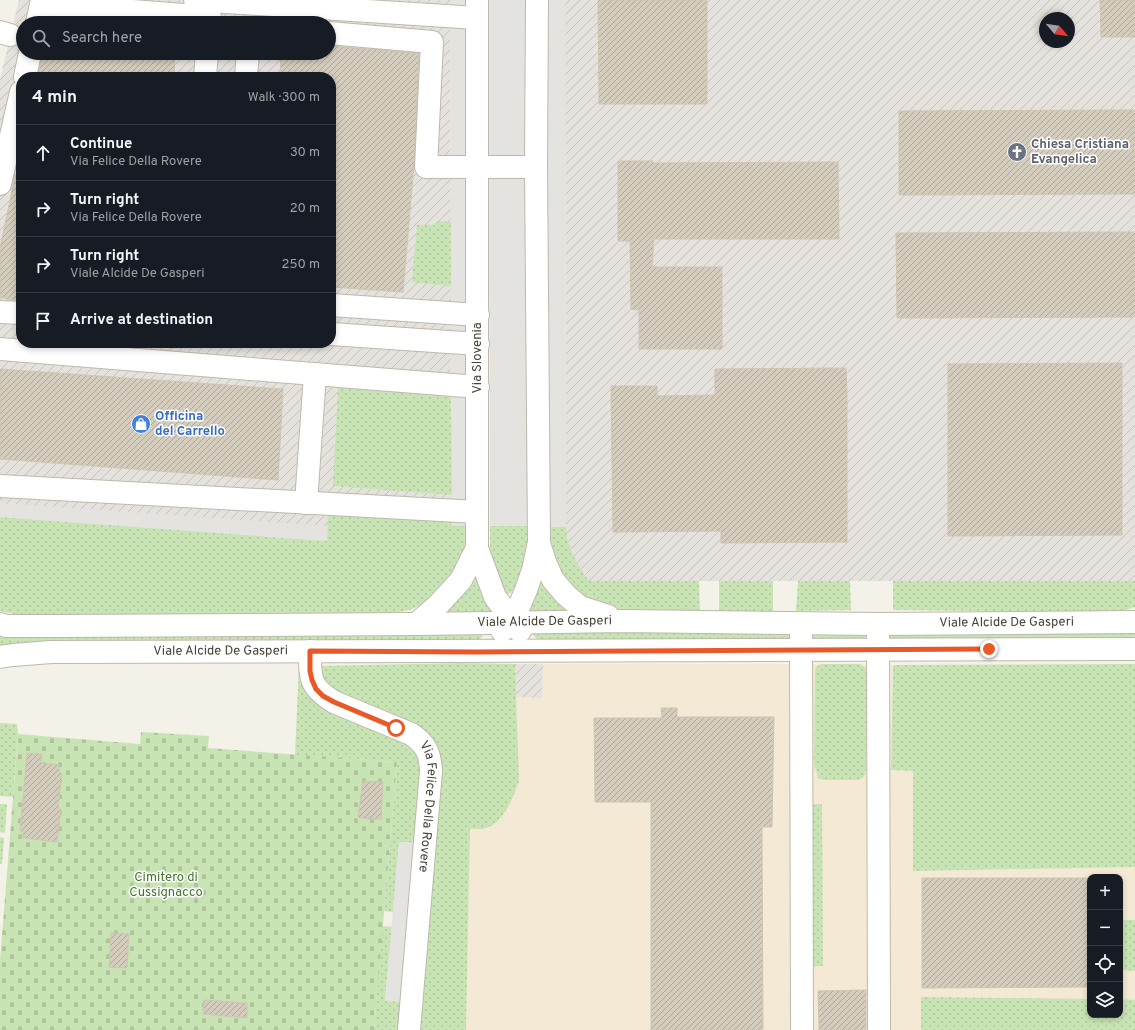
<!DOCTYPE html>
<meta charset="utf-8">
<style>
body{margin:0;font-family:Overpass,sans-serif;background:#242831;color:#f1f3f6}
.controls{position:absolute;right:12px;bottom:12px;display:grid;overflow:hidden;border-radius:8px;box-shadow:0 2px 6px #0003}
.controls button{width:36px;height:36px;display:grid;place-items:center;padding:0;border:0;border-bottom:1px solid #363941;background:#171b24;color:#f1f3f6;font:20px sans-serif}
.compass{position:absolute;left:1039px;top:12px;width:36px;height:36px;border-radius:50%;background:#171b24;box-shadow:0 2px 6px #0003;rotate:119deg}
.stop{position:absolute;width:12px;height:12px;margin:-9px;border:3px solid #eb5827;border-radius:50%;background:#fff}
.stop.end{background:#eb5827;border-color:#fff;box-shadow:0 1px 4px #0008}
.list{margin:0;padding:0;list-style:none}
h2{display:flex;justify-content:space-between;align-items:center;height:52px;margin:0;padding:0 16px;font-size:17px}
h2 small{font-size:13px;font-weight:400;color:#9ea1a6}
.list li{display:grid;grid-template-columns:26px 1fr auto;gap:12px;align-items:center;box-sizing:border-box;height:56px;padding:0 16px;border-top:1px solid #363941}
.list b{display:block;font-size:15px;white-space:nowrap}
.list p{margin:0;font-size:13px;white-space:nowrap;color:#9ea1a6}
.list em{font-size:13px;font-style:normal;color:#9ea1a6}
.icon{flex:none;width:22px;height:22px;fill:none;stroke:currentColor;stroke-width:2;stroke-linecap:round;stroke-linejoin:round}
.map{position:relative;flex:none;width:1135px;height:1030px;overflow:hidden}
.search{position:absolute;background:#171b24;box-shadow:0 2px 6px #0003;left:16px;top:16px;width:320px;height:44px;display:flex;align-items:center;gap:10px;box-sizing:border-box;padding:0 14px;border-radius:22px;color:#9ea1a6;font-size:15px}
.panel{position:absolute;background:#171b24;box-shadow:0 2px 6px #0003;left:16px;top:72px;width:320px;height:276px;border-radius:16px}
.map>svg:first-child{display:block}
.commercial{fill:#f3e9d5;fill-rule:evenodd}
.industrial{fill:url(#industrial-furrows);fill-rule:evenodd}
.grass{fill:url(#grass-dots)}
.cemetery{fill:url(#cemetery-stones)}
.parking{fill:#e4e3e0}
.building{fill:url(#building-hatch);stroke:#cec6b2}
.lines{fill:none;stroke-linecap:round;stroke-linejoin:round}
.minor-casing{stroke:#beb9ab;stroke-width:24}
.minor{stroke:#fff;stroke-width:22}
.route{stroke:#eb5827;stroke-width:5}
.labels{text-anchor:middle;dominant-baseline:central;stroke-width:3;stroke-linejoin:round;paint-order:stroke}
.worship-label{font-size:13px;font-weight:bold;fill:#5b616d;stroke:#fff;text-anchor:start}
.street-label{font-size:13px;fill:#464237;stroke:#fff}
.shop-label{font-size:13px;font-weight:bold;fill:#366cbe;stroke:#fff;text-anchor:start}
.park-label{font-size:13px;fill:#41742e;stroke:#fff}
</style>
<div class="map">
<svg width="1135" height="1030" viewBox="0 0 1135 1030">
<defs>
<pattern id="industrial-furrows" width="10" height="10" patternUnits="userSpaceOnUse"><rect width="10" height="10" fill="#e5e2dd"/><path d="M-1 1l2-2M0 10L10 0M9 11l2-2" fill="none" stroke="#c6c3be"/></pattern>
<pattern id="grass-dots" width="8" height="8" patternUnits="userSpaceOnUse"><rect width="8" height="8" fill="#c9e4b4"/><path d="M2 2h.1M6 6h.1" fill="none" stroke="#aec59b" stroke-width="1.8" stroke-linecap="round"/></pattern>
<pattern id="cemetery-stones" width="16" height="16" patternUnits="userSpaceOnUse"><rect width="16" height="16" fill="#c9e4b4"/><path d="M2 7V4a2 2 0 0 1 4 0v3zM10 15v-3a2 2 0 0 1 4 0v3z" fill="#aec59b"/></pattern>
<pattern id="building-hatch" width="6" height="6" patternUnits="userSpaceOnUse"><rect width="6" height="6" fill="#d4cdbe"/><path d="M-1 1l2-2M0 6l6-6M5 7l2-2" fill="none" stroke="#aea89b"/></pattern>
</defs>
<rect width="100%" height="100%" fill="#f3f1e8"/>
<!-- commercial -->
<path class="commercial" d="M515,664v33l27,1 1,-34h316l34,1 -2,105 22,1v100l222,-4v163h-669l4,-202zM1090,877h30v138h-30z"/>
<!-- industrial -->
<g class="industrial">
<path d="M19,0h431l2,526 -452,58v-505zM23,23h306v30h-306zM21,77h310v266h-310z"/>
<path d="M565,0h570v581h-546l-13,-18 -6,-12 -4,-22zM1045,18h24v24h-24z"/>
<polygon points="515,664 543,664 542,698 515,697"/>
</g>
<!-- grass -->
<g class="grass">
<polygon points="438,221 451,222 451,286 412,282 417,225 433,225"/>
<polygon points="338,388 451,397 452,495 333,486"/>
<polygon points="328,513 452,520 452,526 470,526 469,540 459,568 433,599 410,610 386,614 38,616 19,615 0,611 0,517 326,541"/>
<polygon points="490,526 529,526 523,567 512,592 508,594 502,592 494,571 490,546"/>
<path d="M547,527h19c1,21 11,37 23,54h110l1,32c-23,0 -51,2 -74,-1 -34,-3 -70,-33 -77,-67 -2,-5 -1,-12 -2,-18z"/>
<polygon points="476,572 497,613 439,614"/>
<polygon points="541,576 575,613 522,613"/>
<rect x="719" y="581" width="54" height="30"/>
<polygon points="798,581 850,581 851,610 796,611"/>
<polygon points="893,581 1135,581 1135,607 1126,610 1108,612 893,610"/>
<polygon points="1135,631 1135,640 889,641 886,636 890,632"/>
<polygon points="530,632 789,632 793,634 792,640 541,643"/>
<polygon points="816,632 861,632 866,635 865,640 814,639 813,636"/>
<polygon points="484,633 481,638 473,644 0,646 0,635"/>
<path d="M462,663l53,1 4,117c-5,15 -16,43 -33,47 -5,2 -11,0 -16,1l-4,201h-49l25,-264c-4,-19 -8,-30 -26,-41 -26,-10 -75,-24 -92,-45 -3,-4 -4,-10 -6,-14z"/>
<polygon points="299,664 408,744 415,751 420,762 423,774 417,843 399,842 393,912 384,911 397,762 295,755"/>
<polygon points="822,664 859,664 864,666 867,670 866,771 864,777 859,780 823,780 818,778 814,764 815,670 817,666"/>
<polygon points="1135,664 1135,867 913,871 913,771 891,770 893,665"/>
<polygon points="0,723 17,724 18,734 13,797 0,796"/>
<polygon points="0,804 7,804 5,833 0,832"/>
<polygon points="804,804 822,804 823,966 805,967"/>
<polygon points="0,837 4,838 2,864 0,864"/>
<polygon points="1120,920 1135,920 1135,971 1120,970"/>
<polygon points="382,926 392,927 385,1000 404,1002 401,1030 374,1030"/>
<polygon points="921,997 1090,999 1090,1015 1120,1015 1120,999 1135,1000 1135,1030 921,1030"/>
</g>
<!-- cemetery -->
<polygon class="cemetery" points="141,732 209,736 208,748 397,762 374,1030 0,1030 0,961 18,734 140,744"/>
<!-- parking -->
<g class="parking">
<polygon points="450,0 468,0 470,526 452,526"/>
<rect x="488" y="0" width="38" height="158"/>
<polygon points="547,0 565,0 566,527 547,527"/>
<polygon points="489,176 527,176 529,526 490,526"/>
<polygon points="0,503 328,526 327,541 0,517"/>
<polygon points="399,842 417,843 404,1002 385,1001"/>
</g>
<!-- building -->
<g class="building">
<polygon points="598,0 707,0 707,104 599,104"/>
<polygon points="1100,0 1135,0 1135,37 1101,37"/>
<polygon points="329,46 419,53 414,164 403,292 331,287 331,77 280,77 281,53 329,53"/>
<polygon points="42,53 175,53 174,77 38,77"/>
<polygon points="1135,110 1135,194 899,195 899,111"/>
<polygon points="618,161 653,161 653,163 838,162 839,239 654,239 652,267 722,267 722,349 639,349 639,310 631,309 630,241 618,241"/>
<polygon points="15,176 21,177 21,300 10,300 0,297 0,248"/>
<polygon points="1135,232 1135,317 897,318 896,233"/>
<polygon points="1122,363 1122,535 948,536 948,364"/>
<polygon points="846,368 847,395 847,542 721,543 721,531 613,532 611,386 657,386 657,396 715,395 715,369"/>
<polygon points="0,369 283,389 278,480 0,459"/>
<polygon points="661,708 677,708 677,717 774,717 772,827 762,827 763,1030 651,1030 651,802 595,802 594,718 662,718"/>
<polygon points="27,753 42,754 41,763 59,765 59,773 62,773 58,809 61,809 57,842 23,838 23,831 20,831"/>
<polygon points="363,781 383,782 381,819 368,819 358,817"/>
<polygon points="922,878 1088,878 1089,987 922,988"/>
<polygon points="111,933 129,934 127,968 109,967"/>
<polygon points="866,990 866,1030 819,1030 818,991"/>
<polygon points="204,1000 247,1003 247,1018 203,1014"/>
</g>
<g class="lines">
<defs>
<g id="minor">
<polyline points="195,0 477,18"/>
<polyline points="477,0 477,548 495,597 520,631"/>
<polyline points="37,23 41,4 210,17 209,23"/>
<polyline points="0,32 10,35"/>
<polyline points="329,33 432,42 426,167 536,167"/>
<polyline points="25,77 30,53"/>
<polyline points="205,77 207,53"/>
<polyline points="246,77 248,53"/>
<polyline points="0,184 21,92"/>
<polyline points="331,305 478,315"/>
<polyline points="0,312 21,313"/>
<polyline points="331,334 478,344"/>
<polyline points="0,349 478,387"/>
<polyline points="0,486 477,512"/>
<polyline points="306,503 315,374"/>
<polyline points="539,543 545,562 553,580 566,595 580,607 608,616"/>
<path id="s1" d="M0,624l6,2h49l361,-2 207,-3 255,3 257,-2"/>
<polyline points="416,624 438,605 461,580 477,548"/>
<polyline points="502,631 512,623 526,590 533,570 539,542 536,167 537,0"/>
<polyline points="801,634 802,1030"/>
<polyline points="878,635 879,1030"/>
<path id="s2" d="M310,651c0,27 -1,36 24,51l77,32c15,10 19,19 20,37l-22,259"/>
<path id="s3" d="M0,657l13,-2 38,-3 1084,-3"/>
</g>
</defs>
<!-- minor casing -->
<use href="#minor" class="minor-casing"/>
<!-- minor -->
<use href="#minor" class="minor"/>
</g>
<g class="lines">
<!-- route -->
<polyline class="route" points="396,728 334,702 323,696 316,689 312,680 310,671 310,651 476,652 989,649"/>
</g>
<!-- icons -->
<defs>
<symbol id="church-disc" viewBox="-11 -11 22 22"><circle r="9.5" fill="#6b7280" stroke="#fff"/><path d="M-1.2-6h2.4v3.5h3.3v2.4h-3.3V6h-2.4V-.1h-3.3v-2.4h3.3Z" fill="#fff"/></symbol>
<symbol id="shop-disc" viewBox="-11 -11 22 22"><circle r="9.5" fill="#3f7fe0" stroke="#fff"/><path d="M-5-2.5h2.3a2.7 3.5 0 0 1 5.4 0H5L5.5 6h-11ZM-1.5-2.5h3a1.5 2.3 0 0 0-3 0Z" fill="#fff"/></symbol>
</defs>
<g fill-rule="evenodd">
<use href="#church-disc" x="1006" y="141" width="22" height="22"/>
<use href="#shop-disc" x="130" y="413" width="22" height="22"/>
</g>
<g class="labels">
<!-- worship labels -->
<g class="worship-label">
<text x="1031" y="145">Chiesa Cristiana<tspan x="1031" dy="15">Evangelica</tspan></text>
</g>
<!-- street labels -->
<g class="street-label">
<text transform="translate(478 358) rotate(-90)">Via Slovenia</text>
<text stroke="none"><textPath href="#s1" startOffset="545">Viale Alcide De Gasperi</textPath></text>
<text stroke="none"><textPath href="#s1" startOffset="1007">Viale Alcide De Gasperi</textPath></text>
<text stroke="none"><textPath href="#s3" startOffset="221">Viale Alcide De Gasperi</textPath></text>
<text stroke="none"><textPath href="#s2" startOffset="224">Via Felice Della Rovere</textPath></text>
</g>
<!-- shop labels -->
<g class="shop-label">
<text x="155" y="417">Officina<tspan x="155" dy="15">del Carrello</tspan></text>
</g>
<!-- park labels -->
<g class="park-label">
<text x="166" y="878">Cimitero di<tspan x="166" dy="15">Cussignacco</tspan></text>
</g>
</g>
</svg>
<div class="controls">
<button>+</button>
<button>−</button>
<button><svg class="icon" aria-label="locate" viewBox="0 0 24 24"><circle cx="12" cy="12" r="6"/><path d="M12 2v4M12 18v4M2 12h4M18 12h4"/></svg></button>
<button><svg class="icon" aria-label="layers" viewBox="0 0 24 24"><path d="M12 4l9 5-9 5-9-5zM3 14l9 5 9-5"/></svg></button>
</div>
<svg class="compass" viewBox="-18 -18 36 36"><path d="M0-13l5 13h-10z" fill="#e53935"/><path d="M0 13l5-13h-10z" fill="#9ea1a6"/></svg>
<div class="stop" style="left:396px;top:728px"></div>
<div class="stop end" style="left:989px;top:649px"></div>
<div class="search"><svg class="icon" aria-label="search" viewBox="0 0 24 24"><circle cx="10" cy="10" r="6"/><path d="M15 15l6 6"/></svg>Search here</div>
<section class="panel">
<h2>4 min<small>Walk · 300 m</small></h2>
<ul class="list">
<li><svg class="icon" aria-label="ahead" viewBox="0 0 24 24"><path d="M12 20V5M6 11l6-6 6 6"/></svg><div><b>Continue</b><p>Via Felice Della Rovere</p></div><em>30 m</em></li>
<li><svg class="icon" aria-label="right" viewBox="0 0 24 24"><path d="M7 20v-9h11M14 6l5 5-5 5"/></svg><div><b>Turn right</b><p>Via Felice Della Rovere</p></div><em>20 m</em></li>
<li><svg class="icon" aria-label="right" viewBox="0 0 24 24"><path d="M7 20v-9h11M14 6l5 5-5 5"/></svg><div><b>Turn right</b><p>Viale Alcide De Gasperi</p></div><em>250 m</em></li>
<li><svg class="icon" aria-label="arrive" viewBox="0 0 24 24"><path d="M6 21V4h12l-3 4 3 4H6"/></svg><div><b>Arrive at destination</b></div></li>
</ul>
</section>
</div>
